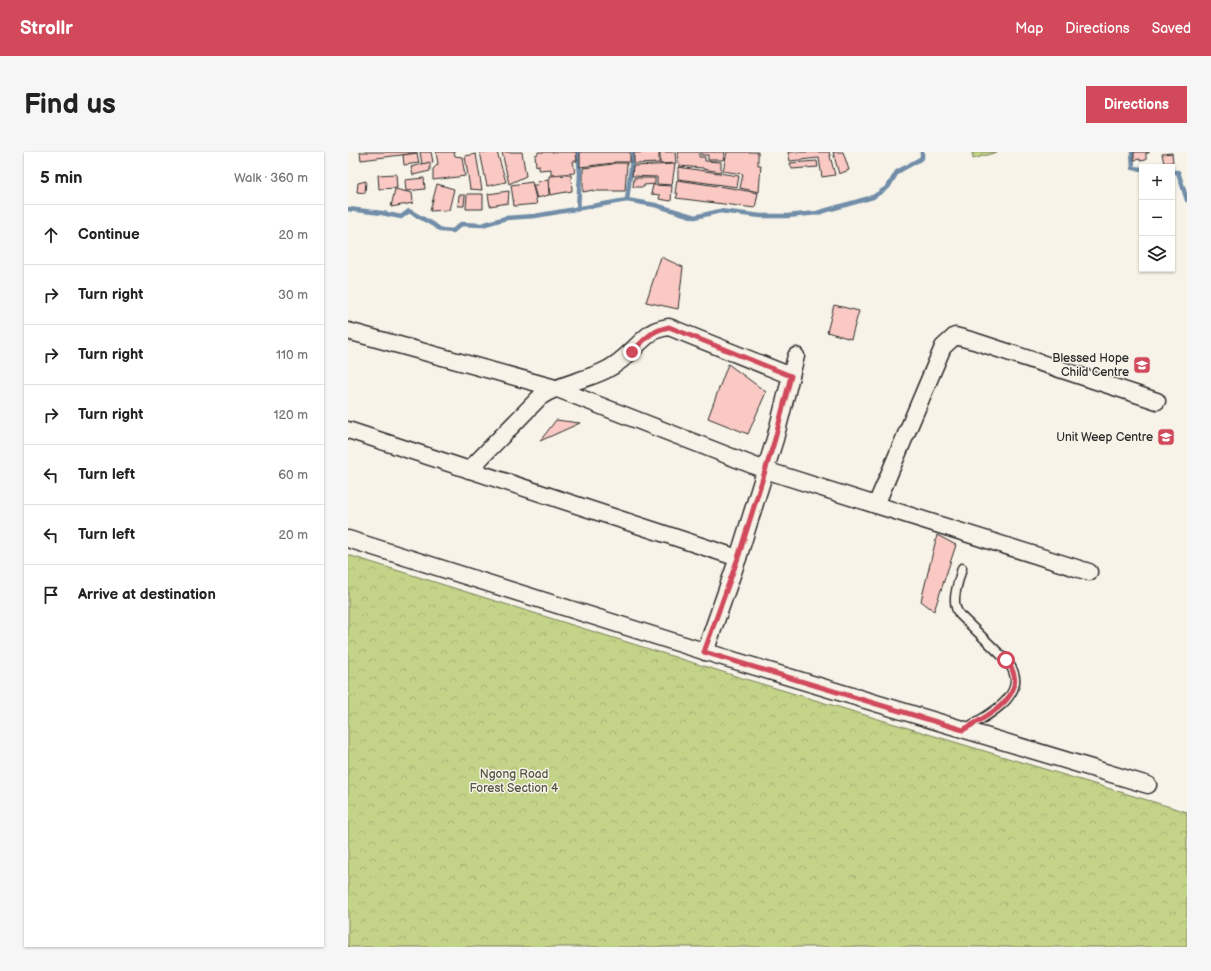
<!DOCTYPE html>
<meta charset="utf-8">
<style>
body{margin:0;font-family:"Balsamiq Sans",sans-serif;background:#f6f6f6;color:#222}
.controls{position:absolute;right:12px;top:12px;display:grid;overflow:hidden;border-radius:0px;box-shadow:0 1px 3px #0004}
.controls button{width:36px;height:36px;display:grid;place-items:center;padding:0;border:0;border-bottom:1px solid #e0e0e0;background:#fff;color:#222;font:20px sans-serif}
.stop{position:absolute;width:12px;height:12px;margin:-9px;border:3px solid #d1495b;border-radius:50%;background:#fff}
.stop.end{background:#d1495b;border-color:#fff;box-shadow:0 1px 4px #0008}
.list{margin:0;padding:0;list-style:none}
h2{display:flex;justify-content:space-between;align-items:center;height:52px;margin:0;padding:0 16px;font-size:17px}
h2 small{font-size:13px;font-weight:400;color:#767676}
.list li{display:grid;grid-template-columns:26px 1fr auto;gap:12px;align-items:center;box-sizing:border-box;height:60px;padding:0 16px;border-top:1px solid #e0e0e0}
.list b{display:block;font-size:15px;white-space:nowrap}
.list em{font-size:13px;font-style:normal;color:#767676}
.icon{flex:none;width:22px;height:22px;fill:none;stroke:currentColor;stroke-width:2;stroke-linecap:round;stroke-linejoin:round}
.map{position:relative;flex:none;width:839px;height:795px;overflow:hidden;border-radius:0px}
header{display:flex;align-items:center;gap:24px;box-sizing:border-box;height:56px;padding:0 20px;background:#d1495b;color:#fff}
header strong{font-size:19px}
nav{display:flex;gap:22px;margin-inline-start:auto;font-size:14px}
.intro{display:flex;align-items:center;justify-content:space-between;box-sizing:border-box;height:96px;padding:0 24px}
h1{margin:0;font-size:28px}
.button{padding:10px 18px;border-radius:0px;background:#d1495b;color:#fff;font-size:14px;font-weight:700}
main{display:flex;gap:24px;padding:0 24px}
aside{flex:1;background:#fff;border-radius:0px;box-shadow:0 1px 3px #0004}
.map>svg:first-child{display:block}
.grass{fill:url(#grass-dots);stroke:#777f5a}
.forest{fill:url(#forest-crowns);stroke:#777f5a}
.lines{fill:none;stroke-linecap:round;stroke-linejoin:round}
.stream{stroke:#718da8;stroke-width:4.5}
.building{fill:#fac9c3;stroke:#2b2b2b}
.lane-casing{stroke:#2b2b2b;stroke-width:11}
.street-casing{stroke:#2b2b2b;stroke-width:19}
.lane{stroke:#f7f3e8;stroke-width:8}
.street{stroke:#f7f3e8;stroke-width:16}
.route{stroke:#d1495b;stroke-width:5}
.labels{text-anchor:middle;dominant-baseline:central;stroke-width:3;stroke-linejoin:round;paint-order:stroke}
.poi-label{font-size:12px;fill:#2b2b2b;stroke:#f7f3e8;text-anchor:end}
.park-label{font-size:12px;fill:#515542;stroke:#f7f3e8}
</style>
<header>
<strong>Strollr</strong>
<nav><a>Map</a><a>Directions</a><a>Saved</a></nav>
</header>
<div class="intro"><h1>Find us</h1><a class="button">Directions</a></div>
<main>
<aside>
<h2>5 min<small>Walk · 360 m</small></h2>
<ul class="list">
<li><svg class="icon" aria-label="ahead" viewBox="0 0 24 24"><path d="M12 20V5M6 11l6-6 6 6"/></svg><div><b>Continue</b></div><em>20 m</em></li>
<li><svg class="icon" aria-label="right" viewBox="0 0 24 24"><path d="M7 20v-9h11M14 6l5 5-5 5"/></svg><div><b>Turn right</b></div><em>30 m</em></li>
<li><svg class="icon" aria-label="right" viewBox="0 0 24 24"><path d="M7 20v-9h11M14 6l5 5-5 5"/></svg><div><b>Turn right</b></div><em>110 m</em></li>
<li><svg class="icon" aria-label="right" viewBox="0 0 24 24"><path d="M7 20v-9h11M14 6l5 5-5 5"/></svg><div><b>Turn right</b></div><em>120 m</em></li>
<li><svg class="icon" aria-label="left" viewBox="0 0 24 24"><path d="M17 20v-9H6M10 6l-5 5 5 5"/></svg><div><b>Turn left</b></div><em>60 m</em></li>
<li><svg class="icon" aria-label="left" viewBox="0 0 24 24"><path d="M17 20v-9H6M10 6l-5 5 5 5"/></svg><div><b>Turn left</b></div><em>20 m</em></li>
<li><svg class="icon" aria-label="arrive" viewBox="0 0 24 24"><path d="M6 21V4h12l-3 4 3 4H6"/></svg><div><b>Arrive at destination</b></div></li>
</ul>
</aside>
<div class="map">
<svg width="839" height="795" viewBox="0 0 839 795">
<defs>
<pattern id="grass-dots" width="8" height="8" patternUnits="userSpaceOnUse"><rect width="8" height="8" fill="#c3d388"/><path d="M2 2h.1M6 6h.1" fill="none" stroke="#a8b576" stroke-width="1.8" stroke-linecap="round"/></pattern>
<pattern id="forest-crowns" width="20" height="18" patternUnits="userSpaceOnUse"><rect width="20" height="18" fill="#c3d388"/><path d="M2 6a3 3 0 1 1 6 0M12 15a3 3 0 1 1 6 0" fill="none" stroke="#a8b576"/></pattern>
</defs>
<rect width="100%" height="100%" fill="#f7f3e8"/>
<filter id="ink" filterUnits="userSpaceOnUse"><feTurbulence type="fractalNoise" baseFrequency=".025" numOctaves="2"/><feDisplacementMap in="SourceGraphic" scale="8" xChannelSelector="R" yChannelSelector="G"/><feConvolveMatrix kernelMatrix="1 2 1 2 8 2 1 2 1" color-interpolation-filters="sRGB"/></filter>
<g filter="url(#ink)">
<!-- grass -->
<polygon class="grass" points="624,0 649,0 625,7"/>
<!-- forest -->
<polygon class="forest" points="0,403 394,526 839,660 839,795 0,795"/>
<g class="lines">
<!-- stream -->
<g class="stream">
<polyline points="230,0 232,22 230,57"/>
<polyline points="784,0 785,16 794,17"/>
<polyline points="824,20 830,20 839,48"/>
<polyline points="279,48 285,0"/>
<polyline points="0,57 34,61 53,65 61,59 86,73 93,78 105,79 113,72 134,73 158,66 187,64 279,48 307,53 347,65 372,59 413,64 439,64 469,61 525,45 540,35 549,20 574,6 574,0"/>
</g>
</g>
<!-- building -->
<g class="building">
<polygon points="12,0 69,0 69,1 13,8"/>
<polygon points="72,0 83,0 85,10 74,12"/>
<polygon points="88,0 106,0 107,4 114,5 117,24 85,28 85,17 90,12"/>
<polygon points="132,0 149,0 158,30 139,34"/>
<polygon points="154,0 174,0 178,24 161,32"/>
<polygon points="190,0 228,0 229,9 225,9 227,21 203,23 203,17 191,18 191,13 188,14 187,3 190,2"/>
<polygon points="232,0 282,0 282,10 266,10 265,11 232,15"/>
<polygon points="311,0 311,11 286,12 286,1"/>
<polygon points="312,0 327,0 328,11 312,12"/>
<polygon points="330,0 351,0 351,5 357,5 357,9 373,10 373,20 355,17 355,16 331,14"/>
<polygon points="353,0 377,0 375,8 360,8 360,3 353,3"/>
<polygon points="379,0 410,0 410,13 413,13 411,40 392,36 395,22 375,19"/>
<polygon points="440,0 481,0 487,23 474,25 471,6 442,9"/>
<polygon points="485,0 495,0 501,18 491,22"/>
<polygon points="786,0 801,0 801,1 798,1 798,8 792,9 792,7 786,8"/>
<polygon points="69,1 71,11 56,13 55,3"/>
<polygon points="824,1 825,10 816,11 814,2"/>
<polygon points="128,2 134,38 122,37 117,4"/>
<polygon points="469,9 470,15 444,17 442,11"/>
<polygon points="82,10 82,19 65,23 63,15"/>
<polygon points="266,11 279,11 277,39 245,39 245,38 235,40 235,16 265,12"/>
<polygon points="327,12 324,33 309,32 309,25 284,24 285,14"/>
<polygon points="330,15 391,24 389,35 330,27"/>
<polygon points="48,22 49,36 31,37 30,23"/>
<polygon points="223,23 224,39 202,43 201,35 201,24"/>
<polygon points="76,26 77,37 58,39 57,28"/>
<polygon points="286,26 307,26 307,32 296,33 296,35 285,35"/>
<polygon points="200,27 201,43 189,46 185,33 190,33 189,30"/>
<polygon points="329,28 383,36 410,41 407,56 328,46 330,41 327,41"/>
<polygon points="18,29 17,41 9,40 10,31"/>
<polygon points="184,30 189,52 166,54 163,33"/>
<polygon points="89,32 106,37 101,58 82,59"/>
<polygon points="305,33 324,34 323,49 311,47 312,43 303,42"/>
<polygon points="47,37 64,41 65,51 43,55"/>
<polygon points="161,39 160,51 142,54 140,42"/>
<polygon points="119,42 135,42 135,57 118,57"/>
<polygon points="111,43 117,43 116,54 110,54"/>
<polygon points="313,105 335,115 330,157 298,150"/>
<polygon points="486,153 511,159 503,187 479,180"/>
<polygon points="380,212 418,240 400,282 360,266"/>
<polygon points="208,268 232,271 192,289"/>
<polygon points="589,383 608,393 586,459 573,449"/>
</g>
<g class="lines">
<defs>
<path id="lane" d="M614,416c-3,13 -13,35 -2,47l46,45c29,33 -19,56 -42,69"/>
<g id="street">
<polyline points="0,179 207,236 417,318 741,420"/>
<polyline points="0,278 390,406"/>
<path d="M121,318l71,-73c21,-14 44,-16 66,-27 19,-9 29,-25 45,-37 5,-4 12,-5 18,-6l122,49"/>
<polyline points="528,353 595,195 607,184 626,189 809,249"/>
<polyline points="0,387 368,503 800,633"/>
<polyline points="357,500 390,406 427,287 448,204"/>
</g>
</defs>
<!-- lane casing -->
<use href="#lane" class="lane-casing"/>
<!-- street casing -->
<use href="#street" class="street-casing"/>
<!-- lane -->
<use href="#lane" class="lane"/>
<!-- street -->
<use href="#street" class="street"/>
</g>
</g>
<g class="lines" filter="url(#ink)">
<!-- route -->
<path class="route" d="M284,200c13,-13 18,-21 37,-25l122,49 -16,63 -37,119 -34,94 259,78c24,-14 71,-36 43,-70"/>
</g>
<!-- icons -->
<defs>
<symbol id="school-square" viewBox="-11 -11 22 22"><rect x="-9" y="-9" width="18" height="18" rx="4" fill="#d1495b" stroke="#f7f3e8"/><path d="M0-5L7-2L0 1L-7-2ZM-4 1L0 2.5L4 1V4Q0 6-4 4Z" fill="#fff"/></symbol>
</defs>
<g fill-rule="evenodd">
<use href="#school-square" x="784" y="203" width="20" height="20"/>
<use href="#school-square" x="808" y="275" width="20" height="20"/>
</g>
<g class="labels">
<!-- poi labels -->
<g class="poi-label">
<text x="781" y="206">Blessed Hope<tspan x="781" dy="14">Child Centre</tspan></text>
<text x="805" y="285">Unit Weep Centre</text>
</g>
<!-- park labels -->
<g class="park-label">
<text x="166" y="622">Ngong Road<tspan x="166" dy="14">Forest Section 4</tspan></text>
</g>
</g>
</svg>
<div class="controls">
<button>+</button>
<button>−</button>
<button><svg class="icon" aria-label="layers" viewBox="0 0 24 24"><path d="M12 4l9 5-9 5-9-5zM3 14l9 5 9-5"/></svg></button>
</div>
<div class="stop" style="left:658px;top:508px"></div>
<div class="stop end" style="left:284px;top:200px"></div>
</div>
</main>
